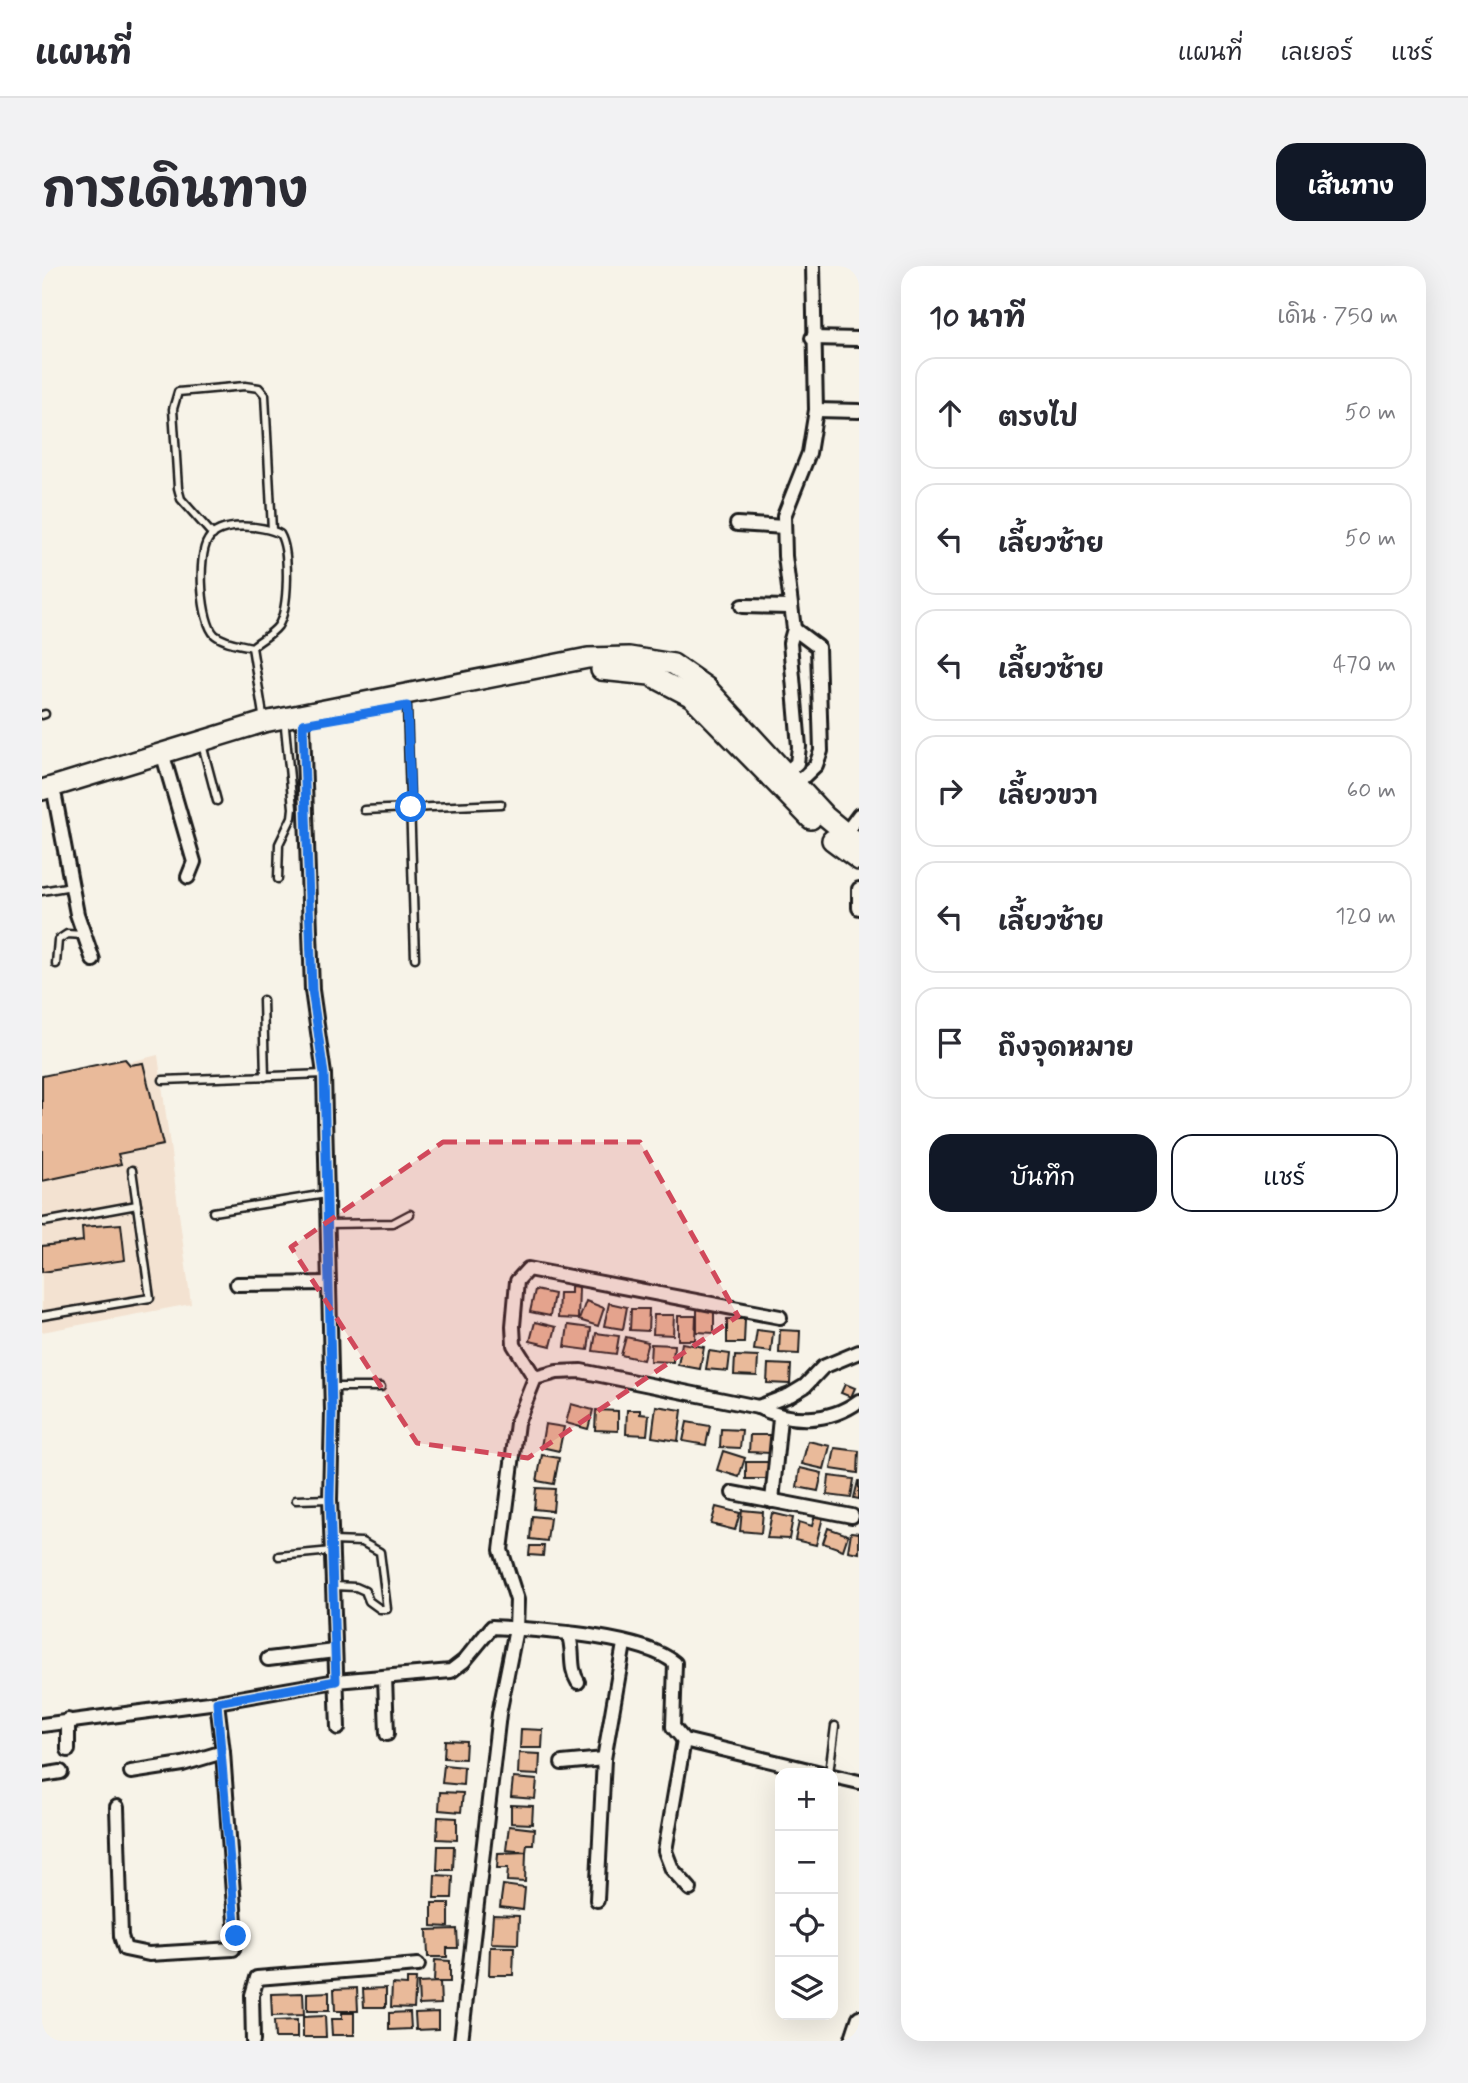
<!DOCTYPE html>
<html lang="th">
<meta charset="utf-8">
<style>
body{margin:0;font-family:Mynerve,"Playpen Sans Thai",sans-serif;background:#f2f2f3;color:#2b2b33}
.controls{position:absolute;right:21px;bottom:21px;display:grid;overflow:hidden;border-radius:14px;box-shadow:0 7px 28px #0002}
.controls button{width:63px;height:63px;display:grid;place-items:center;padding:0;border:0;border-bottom:2px solid #e1e1e2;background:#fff;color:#2b2b33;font:35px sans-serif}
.stop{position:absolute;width:21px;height:21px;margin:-16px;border:5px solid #1a73e8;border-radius:50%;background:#fff}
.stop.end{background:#1a73e8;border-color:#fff;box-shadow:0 2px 7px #0008}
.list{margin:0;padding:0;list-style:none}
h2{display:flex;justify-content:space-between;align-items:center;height:91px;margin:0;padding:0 28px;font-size:30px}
h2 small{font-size:23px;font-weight:400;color:#7c7c81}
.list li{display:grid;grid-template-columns:46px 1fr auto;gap:21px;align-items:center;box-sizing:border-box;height:112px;margin:0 14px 14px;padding:0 14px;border:2px solid #e1e1e2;border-radius:21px}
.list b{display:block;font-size:26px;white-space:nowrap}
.list em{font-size:23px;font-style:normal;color:#7c7c81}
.actions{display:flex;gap:14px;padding:21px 28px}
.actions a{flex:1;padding:16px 0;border:2px solid #111827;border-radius:21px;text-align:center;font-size:24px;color:#111827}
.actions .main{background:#111827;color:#fff}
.icon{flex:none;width:38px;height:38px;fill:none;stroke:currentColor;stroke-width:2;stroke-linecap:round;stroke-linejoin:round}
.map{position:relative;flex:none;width:817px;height:1775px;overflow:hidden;border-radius:21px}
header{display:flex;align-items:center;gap:42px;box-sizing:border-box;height:98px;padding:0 35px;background:#fff;border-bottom:2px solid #e1e1e2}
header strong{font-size:33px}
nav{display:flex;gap:38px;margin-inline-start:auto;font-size:24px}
.intro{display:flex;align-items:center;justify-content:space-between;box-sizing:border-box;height:168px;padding:0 42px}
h1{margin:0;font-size:49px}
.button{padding:18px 32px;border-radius:21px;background:#111827;color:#fff;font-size:24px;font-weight:700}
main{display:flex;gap:42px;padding:0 42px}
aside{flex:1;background:#fff;border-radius:21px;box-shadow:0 7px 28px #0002}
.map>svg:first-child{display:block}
.built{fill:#f3e2d1}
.building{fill:#e9ba9a;stroke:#1c1c1c;stroke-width:2}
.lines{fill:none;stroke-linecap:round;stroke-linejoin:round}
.lane-casing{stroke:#1c1c1c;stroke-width:11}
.street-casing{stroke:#1c1c1c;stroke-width:18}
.secondary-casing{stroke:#1c1c1c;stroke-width:24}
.lane{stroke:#f7f3e8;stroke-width:6}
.street{stroke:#f7f3e8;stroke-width:12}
.secondary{stroke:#f7f3e8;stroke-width:19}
.route{stroke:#1a73e8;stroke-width:9}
.marked{fill:#d1495b;fill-opacity:0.2;stroke:#d1495b;stroke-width:5;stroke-dasharray:14 9;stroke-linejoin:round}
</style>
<header>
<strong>แผนที่</strong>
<nav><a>แผนที่</a><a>เลเยอร์</a><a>แชร์</a></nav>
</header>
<div class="intro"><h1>การเดินทาง</h1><a class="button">เส้นทาง</a></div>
<main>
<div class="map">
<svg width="817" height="1775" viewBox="0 0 817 1775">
<rect width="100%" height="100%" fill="#f7f3e8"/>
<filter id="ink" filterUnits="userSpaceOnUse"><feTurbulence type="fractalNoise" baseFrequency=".0143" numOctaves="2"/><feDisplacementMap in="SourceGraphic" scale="14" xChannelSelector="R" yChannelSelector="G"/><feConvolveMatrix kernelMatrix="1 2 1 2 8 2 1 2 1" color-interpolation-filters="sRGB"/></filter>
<g filter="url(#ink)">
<!-- built -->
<polygon class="built" points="116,789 149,1038 0,1066 0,817"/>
<!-- building -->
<g class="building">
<polygon points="83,793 88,799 101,797 121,879 76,888 79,898 0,915 0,810"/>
<polygon points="79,958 83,994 0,1006 0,980 41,975 40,961"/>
<polygon points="529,1020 537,1021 536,1053 516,1052 517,1027 529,1027"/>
<polygon points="493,1024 512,1028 508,1050 488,1046"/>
<polygon points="544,1035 562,1042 556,1060 537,1054"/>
<polygon points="567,1037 585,1041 581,1063 562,1060"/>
<polygon points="655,1042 672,1043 672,1067 655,1066"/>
<polygon points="589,1043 607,1043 606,1065 588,1064"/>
<polygon points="612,1049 632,1049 631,1069 611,1068"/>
<polygon points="636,1050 654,1050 653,1074 636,1074"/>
<polygon points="685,1053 703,1053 702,1077 685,1077"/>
<polygon points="493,1056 514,1061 509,1080 488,1075"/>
<polygon points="526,1059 549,1062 546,1084 523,1081"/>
<polygon points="715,1064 731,1066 729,1086 712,1084"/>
<polygon points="738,1064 758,1065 757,1088 737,1087"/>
<polygon points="554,1067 577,1070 574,1088 551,1085"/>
<polygon points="584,1071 606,1076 601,1094 579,1089"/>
<polygon points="640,1077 662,1081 658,1103 636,1099"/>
<polygon points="609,1078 632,1079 631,1096 608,1095"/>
<polygon points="667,1085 688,1088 686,1105 664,1103"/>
<polygon points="693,1090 716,1091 715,1110 692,1109"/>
<polygon points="726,1098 749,1099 748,1118 725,1117"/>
<polygon points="803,1118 813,1122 809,1131 799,1127"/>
<polygon points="529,1138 551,1144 546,1163 524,1157"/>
<polygon points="614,1140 640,1144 636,1175 610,1171"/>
<polygon points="554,1144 576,1145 576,1165 553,1164"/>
<polygon points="585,1144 598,1144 598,1148 607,1149 605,1169 584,1168"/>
<polygon points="645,1156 668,1160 664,1179 641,1175"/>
<polygon points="503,1158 522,1161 517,1185 499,1181"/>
<polygon points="679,1163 700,1164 698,1182 678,1181"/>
<polygon points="708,1169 730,1169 729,1187 707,1186"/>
<polygon points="766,1175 788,1180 782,1203 760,1198"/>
<polygon points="793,1182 817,1185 816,1207 789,1203"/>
<polygon points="681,1185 703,1192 697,1211 675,1204"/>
<polygon points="500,1189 517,1192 512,1218 495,1215"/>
<polygon points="704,1196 727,1196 726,1213 704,1213"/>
<polygon points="758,1202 780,1207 776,1225 755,1221"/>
<polygon points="787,1210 812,1213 809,1232 785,1229"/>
<polygon points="816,1215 817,1215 817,1233 812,1232"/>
<polygon points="494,1222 513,1223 511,1245 492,1243"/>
<polygon points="674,1241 698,1247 693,1264 669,1258"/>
<polygon points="700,1244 721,1246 719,1267 698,1265"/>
<polygon points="730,1247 751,1252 747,1273 725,1272"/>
<polygon points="773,1249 781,1251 774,1279 753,1274 757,1256 770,1260"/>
<polygon points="490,1250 508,1252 505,1275 488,1273"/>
<polygon points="786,1262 806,1269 801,1284 781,1277"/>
<polygon points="809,1266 817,1267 817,1287 806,1285"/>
<polygon points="488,1280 502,1280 501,1290 487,1289"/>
<polygon points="479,1463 501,1464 500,1482 478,1482"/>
<polygon points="403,1474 424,1475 423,1493 402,1492"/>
<polygon points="477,1487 498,1488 497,1509 476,1508"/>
<polygon points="402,1499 422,1501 421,1519 400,1517"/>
<polygon points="471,1512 495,1514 493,1533 469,1531"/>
<polygon points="398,1526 421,1527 419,1546 397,1544"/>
<polygon points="469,1539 491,1540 490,1558 469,1557"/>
<polygon points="396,1551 415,1552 415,1574 395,1573"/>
<polygon points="467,1560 492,1563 491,1578 485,1578 484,1586 464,1584"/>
<polygon points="396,1580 412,1580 411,1604 395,1604"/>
<polygon points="484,1586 483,1616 465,1615 466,1602 455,1602 456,1587"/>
<polygon points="393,1609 411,1610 410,1632 392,1632"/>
<polygon points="461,1619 483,1622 481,1644 458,1641"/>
<polygon points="390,1637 407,1637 407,1661 390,1660"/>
<polygon points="451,1649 477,1650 476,1678 449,1677"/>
<polygon points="415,1663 416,1682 405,1682 405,1691 386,1691 385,1664"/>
<polygon points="448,1681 472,1681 471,1709 447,1709"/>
<polygon points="393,1694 408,1695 408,1716 392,1716"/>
<polygon points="365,1713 374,1713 372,1742 349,1741 350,1718 365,1719"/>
<polygon points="398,1716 399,1738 377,1739 376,1717"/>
<polygon points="315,1722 316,1745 293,1745 292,1723"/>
<polygon points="344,1722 344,1741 322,1741 321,1723"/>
<polygon points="287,1726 287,1745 265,1745 265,1727"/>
<polygon points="261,1727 262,1749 230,1750 229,1728"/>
<polygon points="368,1746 369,1763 347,1764 347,1747"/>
<polygon points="396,1746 396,1763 374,1764 373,1747"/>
<polygon points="300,1747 312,1747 312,1769 290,1769 289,1753 300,1753"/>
<polygon points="283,1750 284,1771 261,1771 261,1751"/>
<polygon points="255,1754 255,1772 233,1772 232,1755"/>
</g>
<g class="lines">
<defs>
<g id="lane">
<polyline points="171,269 139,233 136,222 131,143 136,126 203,120 217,122 223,129 230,264"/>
<path d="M210,381c8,-7 19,-12 26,-21 11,-17 12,-75 2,-92 -17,-9 -61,-13 -72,6 -11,16 -7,83 7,95 10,8 25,9 37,12l12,74"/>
<polyline points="365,440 373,692"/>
<polyline points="0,449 3,448"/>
<polyline points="161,482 175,535"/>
<polyline points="322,544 459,538"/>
<polyline points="236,613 237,578 250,551 251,542 243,461"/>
<polyline points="0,625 30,620"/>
<polyline points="14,698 16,674 25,668 41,669"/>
<polyline points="221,734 223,811"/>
<polyline points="121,814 282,808"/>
<polyline points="171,946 284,928"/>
<polyline points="2,956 95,939"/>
<polyline points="286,958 351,957 368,948"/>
<polyline points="0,1050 108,1032 90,904"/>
<polyline points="290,1121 339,1121"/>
<polyline points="254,1234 288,1233"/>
<polyline points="290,1275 320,1276 338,1286 345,1343 338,1343 327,1335 323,1325 314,1321 292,1320"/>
<polyline points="237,1290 290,1285"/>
<polyline points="787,1507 793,1460"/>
</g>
<g id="street">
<polyline points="770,72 817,73"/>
<polyline points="774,144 817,145"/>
<polyline points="695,258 742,261"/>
<polyline points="700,340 748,341"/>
<polyline points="752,363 743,290 742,250 767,187 774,144 771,0"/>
<polyline points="261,459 270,724 282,808 290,1146 288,1233 296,1462"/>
<polyline points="122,493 152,596 146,611"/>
<polyline points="744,507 755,497 757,481 748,377 752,363 776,381 779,485 774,499 754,518"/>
<polyline points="13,531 35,648 51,694"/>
<polyline points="803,568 817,549"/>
<polyline points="817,623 817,642"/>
<polyline points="195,1018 287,1017"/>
<polyline points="493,1112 472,1079 471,1060 475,1015 486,1003 738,1051"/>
<polyline points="716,1141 748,1129 763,1120 781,1101 817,1086"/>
<polyline points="691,1227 810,1250"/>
<polyline points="730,1235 738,1152"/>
<path d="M526,1367c7,17 0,33 10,49"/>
<polyline points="226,1393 293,1385"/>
<polyline points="343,1411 345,1468"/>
<polyline points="26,1454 26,1484"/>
<path d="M0,1459l175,-23 119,-21 115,-10 13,-10 28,-34c45,3 150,8 183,36l-2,64 11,13 137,33"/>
<polyline points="642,1474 623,1585 630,1603 648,1623"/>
<polyline points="520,1497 562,1493"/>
<polyline points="89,1506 141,1498 181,1486 175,1436"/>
<polyline points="0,1509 19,1506"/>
<polyline points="791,1510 817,1516"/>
<polyline points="75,1541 79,1670 83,1683 107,1688 191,1683 194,1670 181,1486"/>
<polyline points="555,1634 562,1493 582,1378"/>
<polyline points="211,1775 210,1729 215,1712 376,1699"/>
<path d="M419,1775l38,-327 17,-85 1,-29 -16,-50 16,-127 18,-45 22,-6 24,-1 177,36c32,16 71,16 101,-6"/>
<polyline points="809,1775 817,1751"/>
</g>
<g id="secondary">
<polyline points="559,404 608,409 650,431 769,553"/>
<polyline points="0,524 222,456 546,392 587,391 631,398 664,421 783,550 817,578"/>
<polyline points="790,574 817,594"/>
</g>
</defs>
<!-- lane casing -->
<use href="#lane" class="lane-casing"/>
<!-- street casing -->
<use href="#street" class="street-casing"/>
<!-- secondary casing -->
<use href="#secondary" class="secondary-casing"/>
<!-- lane -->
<use href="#lane" class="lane"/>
<!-- street -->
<use href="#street" class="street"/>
<!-- secondary -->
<use href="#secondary" class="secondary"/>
</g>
</g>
<g class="lines" filter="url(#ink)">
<!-- route -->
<polyline class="route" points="194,1670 175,1436 294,1415 288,1233 290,1146 282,808 270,724 261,458 365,440 369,541"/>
</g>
<!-- marked area -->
<path class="marked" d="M401,876h197l98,174 -210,142 -111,-15 -126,-196z"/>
</svg>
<div class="controls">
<button>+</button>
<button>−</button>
<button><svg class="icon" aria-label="locate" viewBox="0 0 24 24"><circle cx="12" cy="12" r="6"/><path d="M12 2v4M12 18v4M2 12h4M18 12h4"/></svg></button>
<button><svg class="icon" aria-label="layers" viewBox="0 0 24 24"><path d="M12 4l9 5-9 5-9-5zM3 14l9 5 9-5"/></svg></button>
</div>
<div class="stop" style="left:369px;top:541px"></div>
<div class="stop end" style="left:194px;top:1670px"></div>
</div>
<aside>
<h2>10 นาที<small>เดิน · 750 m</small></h2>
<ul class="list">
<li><svg class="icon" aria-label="ahead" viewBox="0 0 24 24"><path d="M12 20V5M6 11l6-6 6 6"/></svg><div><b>ตรงไป</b></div><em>50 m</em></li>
<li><svg class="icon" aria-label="left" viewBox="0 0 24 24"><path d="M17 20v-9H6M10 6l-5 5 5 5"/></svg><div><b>เลี้ยวซ้าย</b></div><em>50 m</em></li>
<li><svg class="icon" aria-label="left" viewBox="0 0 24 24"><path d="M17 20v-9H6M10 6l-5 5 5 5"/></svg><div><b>เลี้ยวซ้าย</b></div><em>470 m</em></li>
<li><svg class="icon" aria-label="right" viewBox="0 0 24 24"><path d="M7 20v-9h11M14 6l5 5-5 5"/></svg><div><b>เลี้ยวขวา</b></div><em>60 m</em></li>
<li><svg class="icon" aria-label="left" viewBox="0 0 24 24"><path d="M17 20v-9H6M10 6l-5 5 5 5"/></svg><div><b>เลี้ยวซ้าย</b></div><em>120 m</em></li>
<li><svg class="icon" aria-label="arrive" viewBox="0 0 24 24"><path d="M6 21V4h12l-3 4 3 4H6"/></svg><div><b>ถึงจุดหมาย</b></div></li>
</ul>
<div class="actions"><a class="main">บันทึก</a><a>แชร์</a></div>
</aside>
</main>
